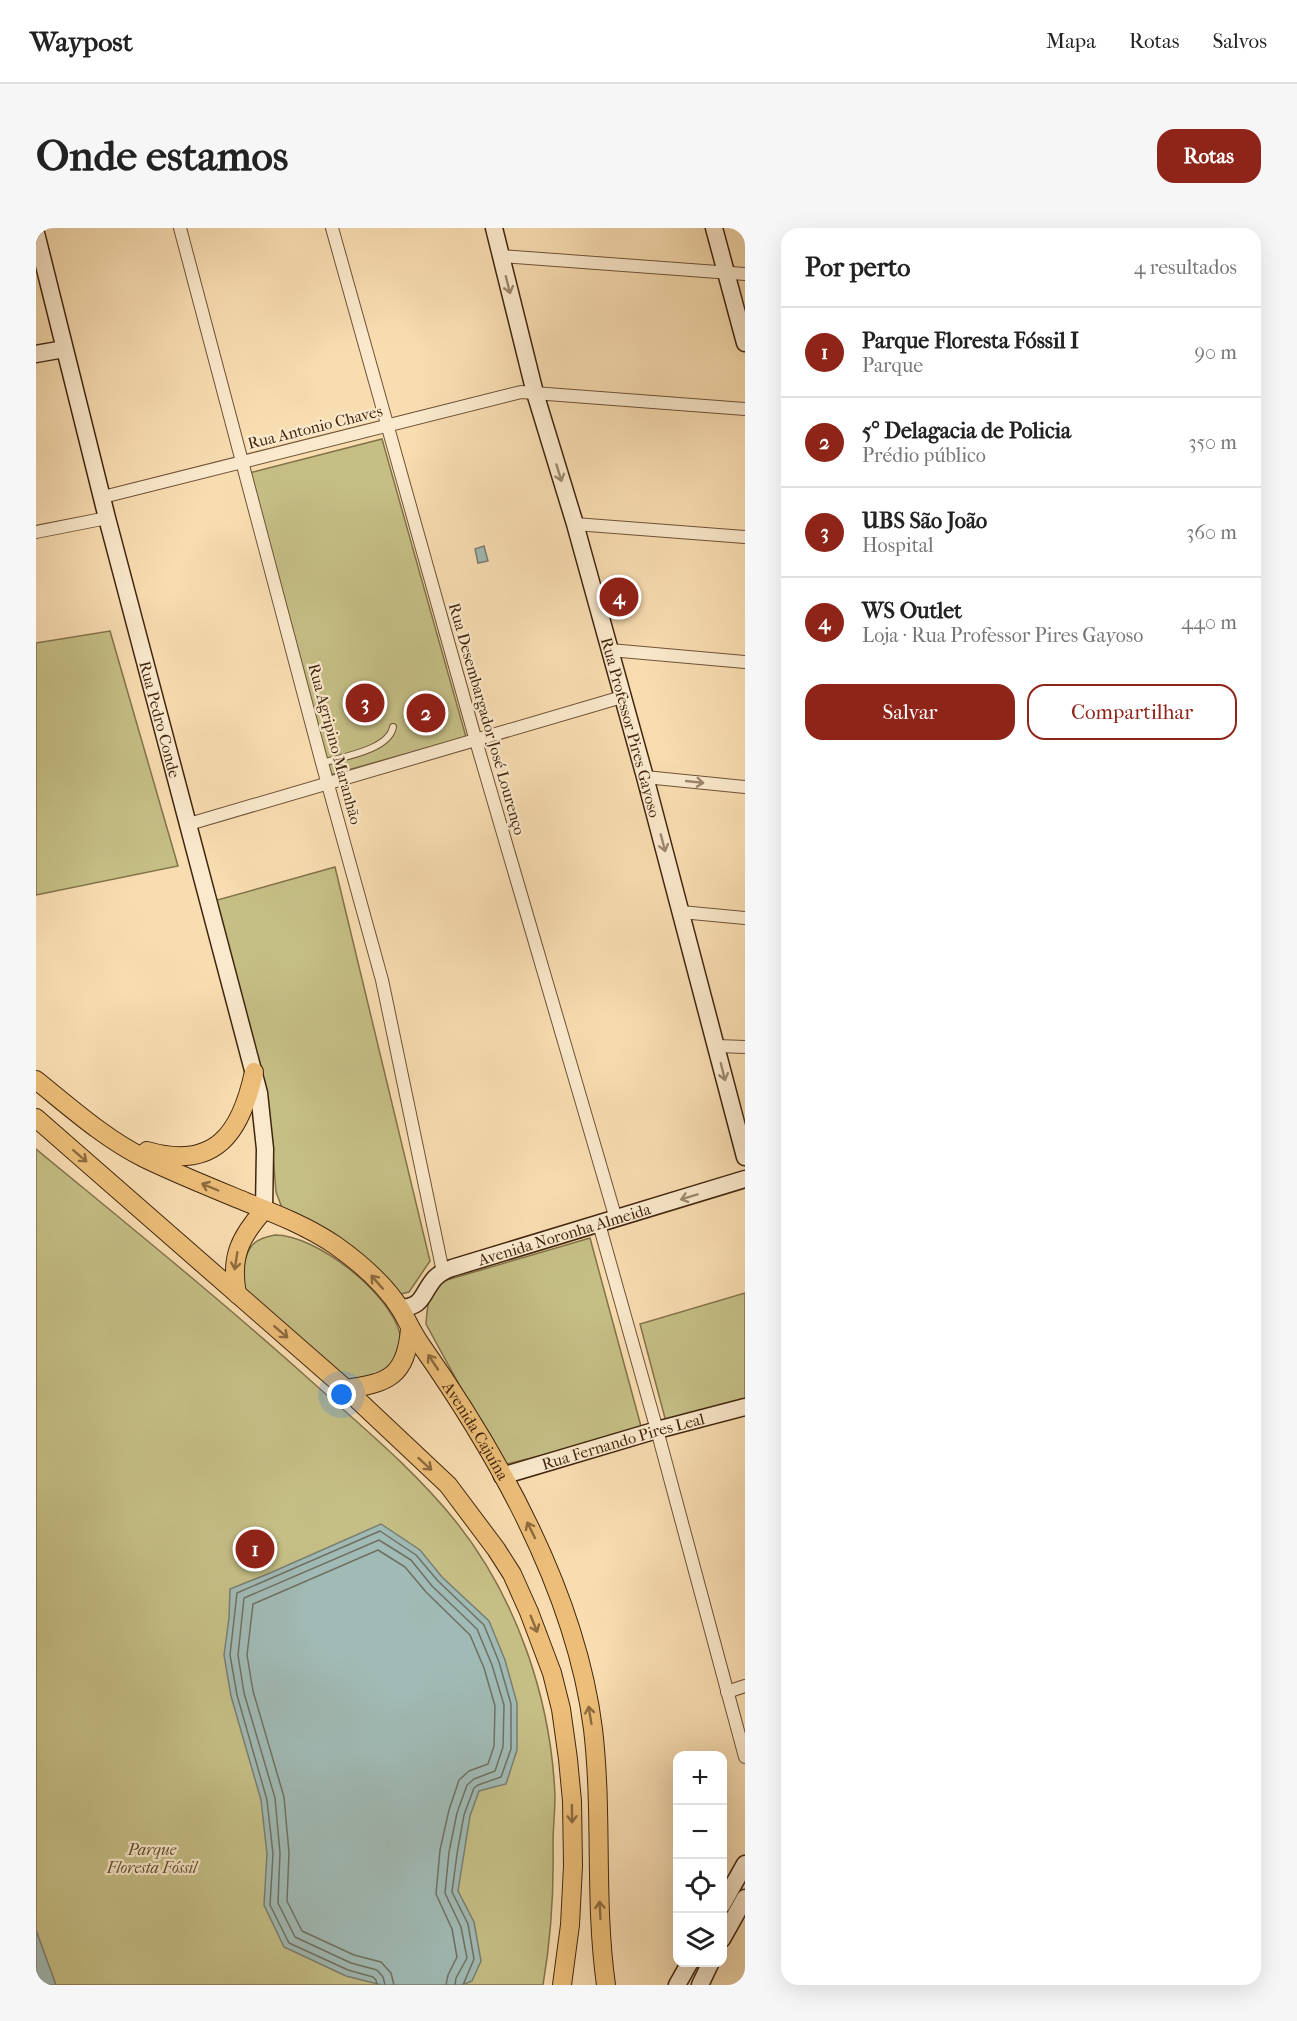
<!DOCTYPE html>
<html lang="pt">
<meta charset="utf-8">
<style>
body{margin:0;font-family:"IM FELL French Canon",serif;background:#f6f6f6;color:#222}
.controls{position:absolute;right:18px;bottom:18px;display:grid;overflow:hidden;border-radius:12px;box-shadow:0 6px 24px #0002}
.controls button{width:54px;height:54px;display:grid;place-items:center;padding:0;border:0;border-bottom:2px solid #e0e0e0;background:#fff;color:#222;font:30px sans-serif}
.you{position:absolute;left:306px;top:1167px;width:21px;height:21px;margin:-15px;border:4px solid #fff;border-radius:50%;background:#1a73e8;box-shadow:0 0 0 9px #1a73e833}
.badge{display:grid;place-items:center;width:39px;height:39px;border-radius:50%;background:#8f2418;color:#fff;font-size:20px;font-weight:700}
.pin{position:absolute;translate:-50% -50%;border:3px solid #fff;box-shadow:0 2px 6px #0006}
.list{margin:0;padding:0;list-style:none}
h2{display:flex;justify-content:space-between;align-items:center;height:78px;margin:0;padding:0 24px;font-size:26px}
h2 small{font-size:20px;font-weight:400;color:#767676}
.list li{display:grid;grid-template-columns:39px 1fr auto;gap:18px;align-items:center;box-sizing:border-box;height:90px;padding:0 24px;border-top:2px solid #e0e0e0}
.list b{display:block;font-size:22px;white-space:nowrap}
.list p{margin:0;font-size:20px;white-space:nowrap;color:#767676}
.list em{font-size:20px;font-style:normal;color:#767676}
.actions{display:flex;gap:12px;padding:18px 24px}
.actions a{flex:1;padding:14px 0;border:2px solid #8f2418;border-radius:18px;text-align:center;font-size:21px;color:#8f2418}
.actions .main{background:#8f2418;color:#fff}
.icon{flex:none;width:33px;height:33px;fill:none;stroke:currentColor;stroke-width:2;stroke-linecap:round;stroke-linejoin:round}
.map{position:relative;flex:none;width:709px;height:1757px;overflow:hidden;border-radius:18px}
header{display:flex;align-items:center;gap:36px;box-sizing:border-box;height:84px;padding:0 30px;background:#fff;border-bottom:2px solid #e0e0e0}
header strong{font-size:28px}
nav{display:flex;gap:33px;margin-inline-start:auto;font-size:21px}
.intro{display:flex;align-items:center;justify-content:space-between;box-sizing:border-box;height:144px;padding:0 36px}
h1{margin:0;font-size:42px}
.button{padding:15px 27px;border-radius:18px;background:#8f2418;color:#fff;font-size:21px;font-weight:700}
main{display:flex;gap:36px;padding:0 36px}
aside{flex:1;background:#fff;border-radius:18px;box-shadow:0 6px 24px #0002}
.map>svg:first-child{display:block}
.green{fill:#c5bf86;stroke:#83724a;stroke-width:1.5}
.water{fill:#a0bab5;stroke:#7a7e72;stroke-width:1.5}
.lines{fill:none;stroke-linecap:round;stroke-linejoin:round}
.shore{stroke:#707062;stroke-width:1.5}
.lane-casing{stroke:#6f5337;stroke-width:8}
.street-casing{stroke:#6f5337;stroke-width:14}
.secondary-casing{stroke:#41250e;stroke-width:19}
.primary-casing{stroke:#41250e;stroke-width:20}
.lane{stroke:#fae9cc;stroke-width:6}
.street{stroke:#fae9cc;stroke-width:12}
.secondary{stroke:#fae9cc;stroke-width:16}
.primary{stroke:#ecbe78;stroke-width:18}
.oneway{stroke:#9e876d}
.oneway2{stroke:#8e6a3e}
.labels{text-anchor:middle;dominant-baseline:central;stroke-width:4.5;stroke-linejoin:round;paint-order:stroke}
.street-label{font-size:16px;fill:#41250e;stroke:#fae9cc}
.park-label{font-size:16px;font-style:italic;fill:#624c2c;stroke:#fae9cc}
</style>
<header>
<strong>Waypost</strong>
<nav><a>Mapa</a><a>Rotas</a><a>Salvos</a></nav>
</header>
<div class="intro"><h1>Onde estamos</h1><a class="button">Rotas</a></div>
<main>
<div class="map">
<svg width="709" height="1757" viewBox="0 0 709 1757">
<rect width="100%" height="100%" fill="#f8ddb1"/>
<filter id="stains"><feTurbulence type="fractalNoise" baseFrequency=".00333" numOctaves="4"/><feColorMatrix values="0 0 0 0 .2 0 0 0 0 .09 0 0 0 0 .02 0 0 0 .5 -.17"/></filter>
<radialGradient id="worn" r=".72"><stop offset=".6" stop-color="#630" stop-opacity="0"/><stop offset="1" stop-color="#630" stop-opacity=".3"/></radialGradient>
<!-- green -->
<g class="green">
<polygon points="346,211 430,509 294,547 213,245"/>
<polygon points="74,403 142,638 0,667 0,415"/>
<polygon points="299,639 394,1033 373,1064 365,1066 248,985 240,964 236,914 178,673"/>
<path d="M0,921c92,76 185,151 274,231 51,46 104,89 147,143 60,76 94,176 98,273 0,16 -2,32 -2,48 1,47 -2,94 -10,141h-495l-12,-38z"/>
<path d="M239,1007c42,0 115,58 125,99 3,15 -7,26 -14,38l-37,8 -107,-92c-2,-8 -1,-13 1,-20 5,-21 9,-29 32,-33z"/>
<path d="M554,1010l52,192 -139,35 -77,-141c1,-16 2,-30 14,-42z"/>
<polygon points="709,1065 709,1173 630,1194 604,1096"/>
</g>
<!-- water -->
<g class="water">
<polygon points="448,318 452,333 442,335 439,321"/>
<polygon points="345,1296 384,1322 406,1349 453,1393 469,1432 481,1475 481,1522 470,1556 443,1563 434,1588 422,1663 438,1694 445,1733 436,1753 426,1757 346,1757 310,1748 248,1719 228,1677 231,1626 225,1572 195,1468 188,1427 193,1390 194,1361 234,1345"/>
<polygon points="0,1702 20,1757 0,1757"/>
</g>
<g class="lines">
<!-- shore -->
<g class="shore">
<polyline points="341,1757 340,1752 337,1749 312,1742 253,1715 234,1677 237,1626 231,1572 201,1467 194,1427 201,1365 344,1303 380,1327 402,1353 448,1397 463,1434 475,1476 475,1521 465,1549 442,1557 438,1560 428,1587 421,1626 416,1664 432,1696 438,1731 427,1757"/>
<polyline points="349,1757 347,1749 341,1742 315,1735 259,1709 242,1675 244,1625 239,1570 208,1465 202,1427 208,1370 343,1312 375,1332 396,1358 441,1401 456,1437 468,1477 467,1519 459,1543 438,1551 431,1557 421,1585 413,1624 409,1665 425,1699 431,1730 420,1750 419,1757"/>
<polyline points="358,1757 355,1745 345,1734 318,1727 266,1703 251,1673 253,1625 248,1569 217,1463 211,1427 217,1376 342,1322 369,1339 390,1364 434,1407 448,1440 459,1478 458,1518 452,1536 433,1543 423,1552 413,1582 404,1622 400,1666 416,1701 421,1729 412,1747 410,1757"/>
</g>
<defs>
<path id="lane" d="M286,535c20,-6 67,-13 71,-36"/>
<g id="street">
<polyline points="144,0 286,535 346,752 407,1044"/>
<polyline points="296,0 440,513 580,991"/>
<polyline points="465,28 709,46"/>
<polyline points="67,269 485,164 709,181"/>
<polyline points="539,296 709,309"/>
<polyline points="0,304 71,290"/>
<polyline points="574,422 709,434"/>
<polyline points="609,549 709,559"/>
<polyline points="153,596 586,469"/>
<polyline points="645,684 709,690"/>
<polyline points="681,818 709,819"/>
<polyline points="563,996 621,1202 709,1529"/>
<polyline points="691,1464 709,1458"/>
</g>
<g id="secondary">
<path id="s1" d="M458,0l41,165 40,131 70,253 100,380"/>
<polyline points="678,0 709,115"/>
<path id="s2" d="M0,5l71,285 152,575 6,56 -1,61"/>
<polyline points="0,126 28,121"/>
<path id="s3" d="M364,1080c24,-1 21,-14 35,-30 5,-5 11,-8 17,-10l293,-89"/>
<path id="s4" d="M466,1248l155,-46 88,-23"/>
<polyline points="686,1677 709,1636"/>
<polyline points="686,1711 709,1670"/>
<polyline points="641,1757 654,1734"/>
<polyline points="664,1757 675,1734"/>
</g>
<g id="primary">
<path id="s5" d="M0,852c35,28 68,58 108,78 33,16 68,30 102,44 30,12 61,24 89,43 24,17 50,39 66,65 7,12 12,24 20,35 78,111 155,248 172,384 10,85 1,171 13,256"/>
<polyline points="0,890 310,1161 412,1257 460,1321 476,1346 493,1384 516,1445 525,1481 532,1531 536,1573 537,1638 534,1697 526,1757"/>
<path d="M111,923c69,20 94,-19 107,-79"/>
<path d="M201,1066c-7,-37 3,-57 27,-84"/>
<path d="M310,1161c43,-6 60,-13 64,-60"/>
</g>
</defs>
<!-- lane casing -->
<use href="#lane" class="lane-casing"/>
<!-- street casing -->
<use href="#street" class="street-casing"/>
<!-- secondary casing -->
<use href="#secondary" class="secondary-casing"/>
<!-- primary casing -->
<use href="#primary" class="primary-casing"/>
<!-- lane -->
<use href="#lane" class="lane"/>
<!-- street -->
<use href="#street" class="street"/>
<!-- secondary -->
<use href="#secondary" class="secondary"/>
<!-- primary -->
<use href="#primary" class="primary"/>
</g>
<!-- one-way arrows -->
<defs><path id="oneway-shaft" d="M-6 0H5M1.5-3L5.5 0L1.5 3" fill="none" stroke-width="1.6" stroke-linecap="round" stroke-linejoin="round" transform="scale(1.5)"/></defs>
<g class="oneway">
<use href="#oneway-shaft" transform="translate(472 57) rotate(76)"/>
<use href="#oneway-shaft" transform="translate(523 245) rotate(73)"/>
<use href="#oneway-shaft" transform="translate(659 554) rotate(6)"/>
<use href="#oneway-shaft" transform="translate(627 615) rotate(75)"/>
<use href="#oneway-shaft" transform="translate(687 844) rotate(76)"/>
<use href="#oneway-shaft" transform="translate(653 969) rotate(163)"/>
</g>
<g class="oneway2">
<use href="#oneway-shaft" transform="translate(44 928) rotate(41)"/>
<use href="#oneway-shaft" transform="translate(174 959) rotate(-157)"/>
<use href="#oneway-shaft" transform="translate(200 1033) rotate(99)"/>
<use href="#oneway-shaft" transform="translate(341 1054) rotate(-131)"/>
<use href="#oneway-shaft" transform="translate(245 1104) rotate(41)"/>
<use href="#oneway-shaft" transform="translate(397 1134) rotate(-124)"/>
<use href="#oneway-shaft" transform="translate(389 1236) rotate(42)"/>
<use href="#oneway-shaft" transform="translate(495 1302) rotate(-116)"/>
<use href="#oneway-shaft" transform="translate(498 1396) rotate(68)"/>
<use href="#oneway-shaft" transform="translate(554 1487) rotate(-99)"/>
<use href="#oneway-shaft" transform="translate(536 1586) rotate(89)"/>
<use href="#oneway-shaft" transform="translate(564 1682) rotate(-93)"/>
</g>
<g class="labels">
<!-- street labels -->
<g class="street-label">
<text transform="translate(279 199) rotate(-14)">Rua Antonio Chaves</text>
<text transform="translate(451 491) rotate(74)">Rua Desembargador José Lourenço</text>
<text stroke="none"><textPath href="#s2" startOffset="502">Rua Pedro Conde</textPath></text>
<text stroke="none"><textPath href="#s1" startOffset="518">Rua Professor Pires Gayoso</textPath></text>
<text transform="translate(299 516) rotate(75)">Rua Agripino Maranhão</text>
<text stroke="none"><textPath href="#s3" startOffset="186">Avenida Noronha Almeida</textPath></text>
<text stroke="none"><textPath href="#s5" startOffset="579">Avenida Cajuína</textPath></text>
<text stroke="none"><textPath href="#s4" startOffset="126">Rua Fernando Pires Leal</textPath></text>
</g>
<!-- park labels -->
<g class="park-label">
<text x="116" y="1621">Parque<tspan x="116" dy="18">Floresta Fóssil</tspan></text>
</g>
</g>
<rect width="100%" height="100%" filter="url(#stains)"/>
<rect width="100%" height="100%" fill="url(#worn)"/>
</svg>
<div class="controls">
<button>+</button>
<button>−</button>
<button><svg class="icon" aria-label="locate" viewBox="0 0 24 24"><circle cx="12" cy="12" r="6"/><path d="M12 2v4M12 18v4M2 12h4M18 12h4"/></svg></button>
<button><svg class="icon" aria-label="layers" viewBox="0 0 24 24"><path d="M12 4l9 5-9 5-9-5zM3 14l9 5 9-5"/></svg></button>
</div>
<div class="you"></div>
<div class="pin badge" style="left:219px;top:1321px">1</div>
<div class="pin badge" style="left:390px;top:485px">2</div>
<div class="pin badge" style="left:329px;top:475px">3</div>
<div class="pin badge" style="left:583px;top:369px">4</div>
</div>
<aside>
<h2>Por perto<small>4 resultados</small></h2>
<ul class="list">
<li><span class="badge">1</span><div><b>Parque Floresta Fóssil I</b><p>Parque</p></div><em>90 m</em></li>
<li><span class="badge">2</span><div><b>5° Delagacia de Policia</b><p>Prédio público</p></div><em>350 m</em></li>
<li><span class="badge">3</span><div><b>UBS São João</b><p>Hospital</p></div><em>360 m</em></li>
<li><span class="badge">4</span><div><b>WS Outlet</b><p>Loja · Rua Professor Pires Gayoso</p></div><em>440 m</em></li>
</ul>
<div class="actions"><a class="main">Salvar</a><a>Compartilhar</a></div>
</aside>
</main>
